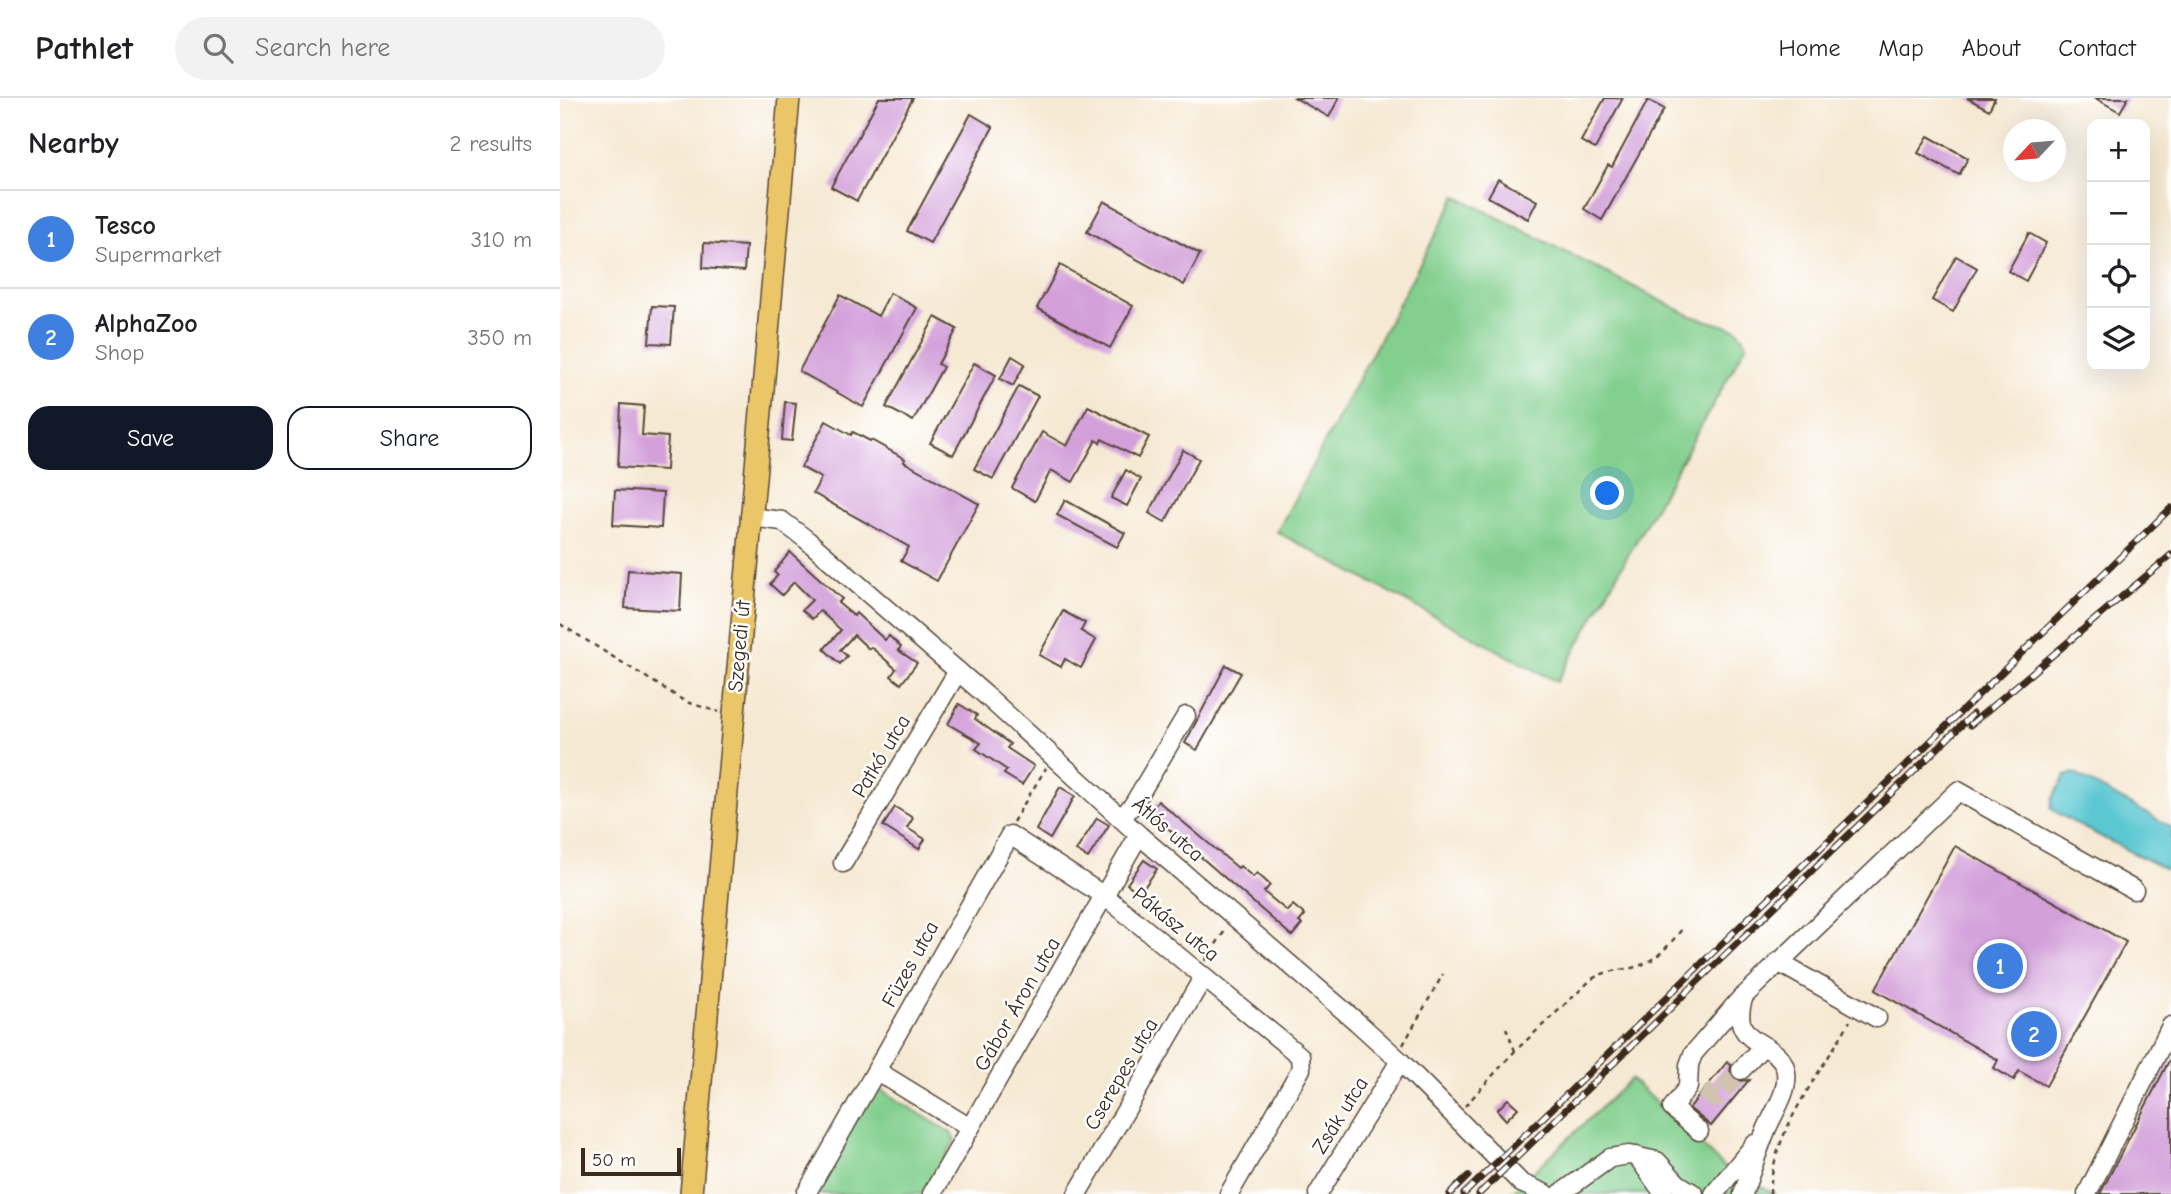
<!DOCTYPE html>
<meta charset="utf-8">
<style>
body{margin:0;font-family:"Comic Neue",sans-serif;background:#f2f2f2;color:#202124}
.controls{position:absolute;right:21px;top:21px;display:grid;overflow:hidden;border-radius:14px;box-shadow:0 7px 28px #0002}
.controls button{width:63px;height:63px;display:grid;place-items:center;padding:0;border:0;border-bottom:2px solid #e0e0e0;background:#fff;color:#202124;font:35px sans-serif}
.compass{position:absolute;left:1443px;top:21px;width:63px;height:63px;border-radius:50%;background:#fff;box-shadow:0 7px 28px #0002;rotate:244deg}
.scale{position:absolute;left:21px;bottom:18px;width:100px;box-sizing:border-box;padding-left:7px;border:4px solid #3b2a1e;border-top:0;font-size:19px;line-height:24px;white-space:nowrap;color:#3b2a1e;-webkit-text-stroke:5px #fff;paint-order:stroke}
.you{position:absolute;left:1048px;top:396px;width:24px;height:24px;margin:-18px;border:5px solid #fff;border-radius:50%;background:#1a73e8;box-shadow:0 0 0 10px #1a73e833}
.badge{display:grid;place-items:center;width:46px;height:46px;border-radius:50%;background:#111827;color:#fff;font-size:23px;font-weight:700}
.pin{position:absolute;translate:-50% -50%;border:4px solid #fff;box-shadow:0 2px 7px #0006}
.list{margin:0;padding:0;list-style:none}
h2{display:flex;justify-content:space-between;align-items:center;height:91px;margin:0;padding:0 28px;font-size:30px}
h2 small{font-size:23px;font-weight:400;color:#757577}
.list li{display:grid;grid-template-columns:46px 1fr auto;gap:21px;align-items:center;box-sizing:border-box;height:98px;padding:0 28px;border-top:2px solid #e0e0e0}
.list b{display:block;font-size:26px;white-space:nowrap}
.list p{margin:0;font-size:23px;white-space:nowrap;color:#757577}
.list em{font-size:23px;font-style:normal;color:#757577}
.actions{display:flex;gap:14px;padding:21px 28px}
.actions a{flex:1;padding:16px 0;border:2px solid #111827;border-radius:21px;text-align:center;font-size:24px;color:#111827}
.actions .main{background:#111827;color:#fff}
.icon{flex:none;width:38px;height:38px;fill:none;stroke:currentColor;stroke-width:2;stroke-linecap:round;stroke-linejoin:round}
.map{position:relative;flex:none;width:1611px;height:1096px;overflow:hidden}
header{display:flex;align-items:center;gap:42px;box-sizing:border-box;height:98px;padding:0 35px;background:#fff;border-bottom:2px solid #e0e0e0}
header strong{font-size:33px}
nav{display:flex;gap:38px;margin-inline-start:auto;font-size:24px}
.search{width:490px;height:63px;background:#f2f2f2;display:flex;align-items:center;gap:18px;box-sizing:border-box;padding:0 24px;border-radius:38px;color:#757577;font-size:26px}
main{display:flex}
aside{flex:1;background:#fff}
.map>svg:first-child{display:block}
.green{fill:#82cf8e;stroke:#5e7c56;stroke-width:2}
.water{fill:#5ac7d1;stroke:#4a7878;stroke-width:2}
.building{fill:#d3a0da}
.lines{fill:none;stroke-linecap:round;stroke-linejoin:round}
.minor-tunnel{stroke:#d1c3af;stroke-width:18;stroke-dasharray:18 9;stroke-linecap:butt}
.minor-casing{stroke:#574739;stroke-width:21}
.major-casing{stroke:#574739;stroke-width:24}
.path{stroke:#574739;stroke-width:2.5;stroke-dasharray:5 5;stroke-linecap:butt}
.minor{stroke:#fff;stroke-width:18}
.major{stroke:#ebc669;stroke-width:21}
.rail-casing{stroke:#3b2a1e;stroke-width:7}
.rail{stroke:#fff;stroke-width:4.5;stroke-dasharray:13;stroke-linecap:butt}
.labels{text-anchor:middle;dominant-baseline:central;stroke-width:5;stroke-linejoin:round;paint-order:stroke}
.street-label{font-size:21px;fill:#3b2a1e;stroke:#fff}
</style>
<header>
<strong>Pathlet</strong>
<div class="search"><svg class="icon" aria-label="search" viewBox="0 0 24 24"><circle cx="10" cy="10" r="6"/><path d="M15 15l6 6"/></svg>Search here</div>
<nav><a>Home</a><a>Map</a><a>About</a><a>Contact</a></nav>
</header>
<main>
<aside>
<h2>Nearby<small>2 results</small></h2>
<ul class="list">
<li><span class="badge" style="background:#3f7fe0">1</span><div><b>Tesco</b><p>Supermarket</p></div><em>310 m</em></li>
<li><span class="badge" style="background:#3f7fe0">2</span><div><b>AlphaZoo</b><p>Shop</p></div><em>350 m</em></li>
</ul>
<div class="actions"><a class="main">Save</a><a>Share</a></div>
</aside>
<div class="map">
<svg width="1611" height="1096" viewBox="0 0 1611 1096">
<rect width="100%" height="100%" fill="#fff"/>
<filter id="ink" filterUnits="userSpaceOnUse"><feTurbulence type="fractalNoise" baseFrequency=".0143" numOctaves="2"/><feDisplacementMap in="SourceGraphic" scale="14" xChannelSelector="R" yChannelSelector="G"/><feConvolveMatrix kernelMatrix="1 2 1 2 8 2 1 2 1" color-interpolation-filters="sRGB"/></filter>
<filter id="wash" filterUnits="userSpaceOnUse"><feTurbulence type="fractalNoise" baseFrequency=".00686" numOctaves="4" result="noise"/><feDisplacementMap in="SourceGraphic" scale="28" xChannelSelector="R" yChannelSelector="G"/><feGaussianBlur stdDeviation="1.57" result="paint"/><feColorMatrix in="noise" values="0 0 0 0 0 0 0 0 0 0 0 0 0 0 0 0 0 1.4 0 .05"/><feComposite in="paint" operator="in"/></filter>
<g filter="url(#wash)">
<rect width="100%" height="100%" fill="#f6e9d3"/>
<!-- green -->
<g class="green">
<polygon points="896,98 1131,218 1177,231 1187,246 997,584 717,434"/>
<polygon points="1071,981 1165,1070 1215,1096 950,1096"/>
<polygon points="313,987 391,1035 395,1042 364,1096 251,1096"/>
</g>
<!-- water -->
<polygon class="water" points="1514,675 1611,729 1611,774 1518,727 1491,711 1492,702 1505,678"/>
<g id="blocks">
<!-- building -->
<g class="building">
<polygon points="319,0 353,0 297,103 271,89"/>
<polygon points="735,0 779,0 769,19"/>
<polygon points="1045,0 1063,0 1035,51 1021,43"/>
<polygon points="1407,0 1435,0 1429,12"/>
<polygon points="1535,0 1568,0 1560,14"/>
<polygon points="1088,2 1104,11 1042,122 1024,111 1048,67 1052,69"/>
<polygon points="411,16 433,29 370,145 347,133"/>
<polygon points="1368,38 1408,60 1399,77 1358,55"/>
<polygon points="938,81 977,103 968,121 928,99"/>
<polygon points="544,103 640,156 624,187 527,134"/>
<polygon points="1469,135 1486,145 1466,183 1448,173"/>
<polygon points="144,145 186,148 184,173 143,170"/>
<polygon points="1396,158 1417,170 1393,214 1372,202"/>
<polygon points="500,167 573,208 550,250 477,210"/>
<polygon points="330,195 357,210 303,309 239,273 280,197 318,218"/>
<polygon points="92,208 114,209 111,246 89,245"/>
<polygon points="375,219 397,231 378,266 383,269 353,323 326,309"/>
<polygon points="452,258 465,266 453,288 440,281"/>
<polygon points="414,265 436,277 393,357 370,345"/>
<polygon points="459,288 478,298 433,381 414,371"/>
<polygon points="225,304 236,305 232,343 222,342"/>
<polygon points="61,306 84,308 82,337 108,339 106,372 58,369"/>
<polygon points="528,308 589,339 578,360 542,341 540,345 536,342 513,384 491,372 475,403 452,390 482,334 507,348"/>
<polygon points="266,323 291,337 293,334 310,343 311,342 345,361 344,364 419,406 377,483 341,463 349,449 253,395 261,380 241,369"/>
<polygon points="623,352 639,361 605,424 589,415"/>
<polygon points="566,372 581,381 567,408 551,400"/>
<polygon points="55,392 103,395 101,430 53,427"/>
<polygon points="505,402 565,435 557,449 497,417"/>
<polygon points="230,454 282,501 278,505 294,518 296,515 325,542 329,538 341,549 338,552 357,565 341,586 331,578 336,571 311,549 309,551 294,537 280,552 287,558 280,566 264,551 281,532 260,513 252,521 242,512 252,502 234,484 222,497 210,486 218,477 214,474"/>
<polygon points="68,472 122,476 120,513 65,510"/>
<polygon points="503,513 525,525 521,533 536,542 521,570 505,561 501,569 479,557"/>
<polygon points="666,567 681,575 637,652 625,645"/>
<polygon points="399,606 417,617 415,621 450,646 447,650 474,668 462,687 444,676 447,672 416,651 421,645 388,626"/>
<polygon points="500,689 515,698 490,741 476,732"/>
<polygon points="598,703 678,770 680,768 693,779 697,775 710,787 704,794 727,813 733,807 745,817 739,824 742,826 732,838 589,714"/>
<polygon points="335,709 353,720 347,730 365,741 359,751 323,728"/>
<polygon points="537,720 549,727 528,760 516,753"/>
<polygon points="1395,748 1566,844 1486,988 1459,973 1454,982 1434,970 1438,962 1315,892"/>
<polygon points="584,762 597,771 580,795 567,786"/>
<polygon points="1611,959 1611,1096 1540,1096"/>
<polygon points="1167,964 1171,967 1170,975 1174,981 1179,983 1189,982 1151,1028 1129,1010"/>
<polygon points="948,1001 958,1010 946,1022 937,1012"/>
</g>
</g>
</g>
<g filter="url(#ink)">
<use href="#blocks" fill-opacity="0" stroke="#574739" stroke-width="2"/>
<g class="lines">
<!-- minor-tunnel -->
<polyline class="minor-tunnel" points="1143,992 1155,1001 1181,972"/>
<defs>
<g id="minor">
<polyline points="190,419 222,423 247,442 430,601 579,737 797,924 840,963 961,1085 986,1096"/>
<polyline points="561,720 573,707 626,618"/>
<polyline points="283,765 398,573"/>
<polyline points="1218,864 1317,920"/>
<polyline points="1181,972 1203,948"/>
<polyline points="317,973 410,1030"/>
<polyline points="1139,1033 1112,1010 1128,989 1129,967 1133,956 1181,900"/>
<polyline points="1077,1058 1104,1096"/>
<polyline points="246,1096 450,737 546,799 740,958 741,971 669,1096"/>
<polyline points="372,1096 579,737"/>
<polyline points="517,1096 644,878"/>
<polyline points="758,1096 840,963"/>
<polyline points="1000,1096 1050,1060 1069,1057 1097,1063 1118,1086 1134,1096"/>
<polyline points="1154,1096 1195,1046"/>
<path d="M1183,1096c7,-20 14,-41 22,-61 7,-19 24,-40 21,-61 -4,-34 -61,-22 -42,-76l214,-205 176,99"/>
<polyline points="1527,1096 1611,928"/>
</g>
<polyline id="major" points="131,1096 229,0"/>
</defs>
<!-- minor casing -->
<use href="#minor" class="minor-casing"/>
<!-- major casing -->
<use href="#major" class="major-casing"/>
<!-- path -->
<g class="path">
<polyline points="0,526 126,604 159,614"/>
<polyline points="453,724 486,670"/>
<polyline points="645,863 666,831"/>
<polyline points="946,930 955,953"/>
<polyline points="843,947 883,876"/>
<path d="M905,1008l50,-55 77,-72c18,-11 31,-7 49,-14 18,-6 31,-24 43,-38"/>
<path d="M1210,1096c2,-64 50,-119 80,-173"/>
</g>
<!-- minor -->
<use href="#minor" class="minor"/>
<!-- major -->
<use href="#major" class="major"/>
<defs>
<g id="rail">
<polyline points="1410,627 1611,457"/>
<polyline points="890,1096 908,1078"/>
<polyline points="904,1096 1611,410"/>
<polyline points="919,1096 1413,616"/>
</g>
</defs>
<!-- rail casing -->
<use href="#rail" class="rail-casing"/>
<!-- rail -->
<use href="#rail" class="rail"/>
</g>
</g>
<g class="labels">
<!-- street labels -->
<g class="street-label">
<text transform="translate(179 548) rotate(-85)">Szegedi út</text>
<text transform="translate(321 658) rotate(-59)">Patkó utca</text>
<text transform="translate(608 731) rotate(41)">Átlós utca</text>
<text transform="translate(616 826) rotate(39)">Pákász utca</text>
<text transform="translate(350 866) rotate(-61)">Füzes utca</text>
<text transform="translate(457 906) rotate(-60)">Gábor Áron utca</text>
<text transform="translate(561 976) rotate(-60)">Cserepes utca</text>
<text transform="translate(780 1017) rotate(-58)">Zsák utca</text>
</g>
</g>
</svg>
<div class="controls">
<button>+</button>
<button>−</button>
<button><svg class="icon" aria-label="locate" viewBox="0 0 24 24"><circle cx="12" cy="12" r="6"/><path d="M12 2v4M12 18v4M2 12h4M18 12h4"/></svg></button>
<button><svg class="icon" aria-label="layers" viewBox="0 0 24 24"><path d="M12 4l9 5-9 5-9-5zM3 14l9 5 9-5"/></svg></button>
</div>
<svg class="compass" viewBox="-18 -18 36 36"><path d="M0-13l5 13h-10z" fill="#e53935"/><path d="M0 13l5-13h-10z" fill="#757577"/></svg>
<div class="scale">50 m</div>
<div class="you"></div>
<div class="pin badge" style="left:1440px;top:868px;background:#3f7fe0">1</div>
<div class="pin badge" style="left:1474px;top:936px;background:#3f7fe0">2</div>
</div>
</main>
